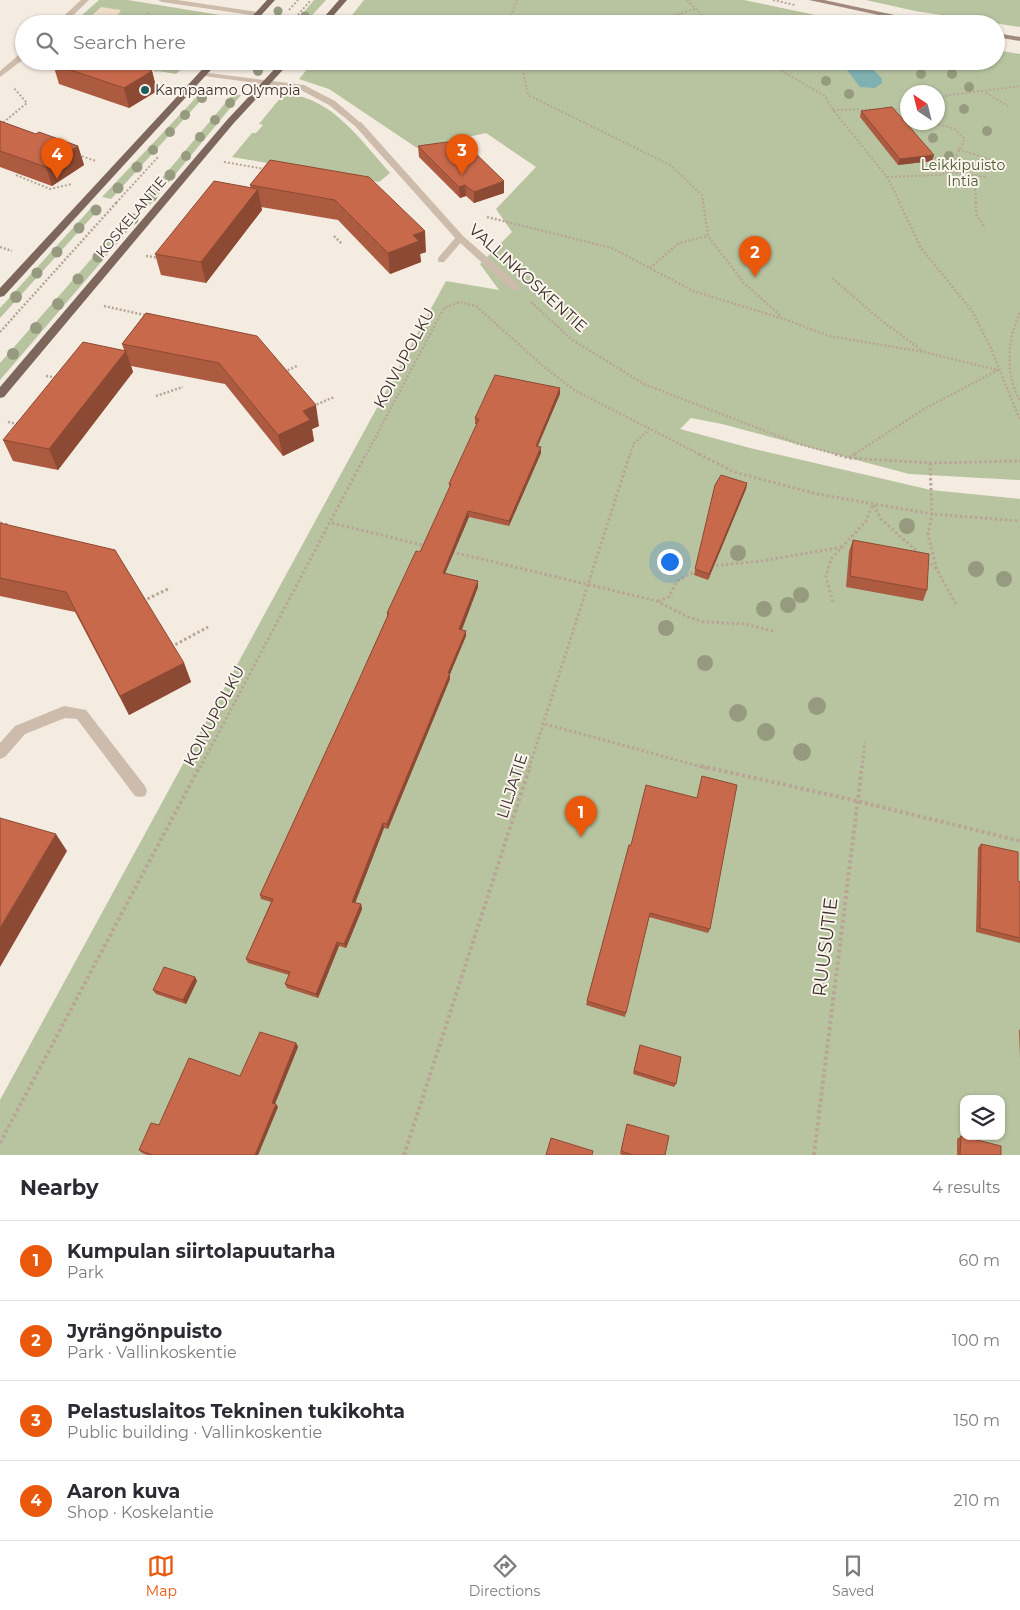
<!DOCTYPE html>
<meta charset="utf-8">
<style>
body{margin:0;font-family:Montserrat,sans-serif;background:#f7f7f7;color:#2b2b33}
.controls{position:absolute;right:15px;bottom:15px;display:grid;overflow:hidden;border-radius:10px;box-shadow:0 1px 4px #0004}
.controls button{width:45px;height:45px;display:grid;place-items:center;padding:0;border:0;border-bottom:1px solid #e1e1e2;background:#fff;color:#2b2b33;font:25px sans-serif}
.compass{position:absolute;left:900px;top:85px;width:45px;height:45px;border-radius:50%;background:#fff;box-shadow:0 1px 4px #0004;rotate:325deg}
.you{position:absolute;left:669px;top:561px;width:18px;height:18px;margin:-12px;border:4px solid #fff;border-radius:50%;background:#1a73e8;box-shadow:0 0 0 8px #1a73e833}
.badge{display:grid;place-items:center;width:32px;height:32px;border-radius:50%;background:#ea580c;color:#fff;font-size:16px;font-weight:700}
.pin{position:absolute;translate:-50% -41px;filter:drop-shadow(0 1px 2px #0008)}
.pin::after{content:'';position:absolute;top:26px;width:18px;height:15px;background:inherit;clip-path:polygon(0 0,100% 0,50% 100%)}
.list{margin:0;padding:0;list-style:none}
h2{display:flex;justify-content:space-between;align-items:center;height:65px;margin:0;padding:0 20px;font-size:21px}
h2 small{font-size:16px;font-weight:400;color:#7c7c81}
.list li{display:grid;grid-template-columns:32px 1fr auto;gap:15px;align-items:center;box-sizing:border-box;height:80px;padding:0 20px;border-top:1px solid #e1e1e2}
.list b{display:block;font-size:19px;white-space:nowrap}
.list p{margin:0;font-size:16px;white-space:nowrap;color:#7c7c81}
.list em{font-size:16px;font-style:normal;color:#7c7c81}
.icon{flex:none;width:28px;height:28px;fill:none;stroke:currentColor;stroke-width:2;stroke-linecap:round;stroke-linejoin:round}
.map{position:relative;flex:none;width:1020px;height:1155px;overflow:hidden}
.search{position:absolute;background:#fff;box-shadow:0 1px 4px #0004;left:15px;right:15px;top:15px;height:55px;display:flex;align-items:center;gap:12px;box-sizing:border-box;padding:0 18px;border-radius:28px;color:#7c7c81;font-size:19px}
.sheet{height:385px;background:#fff}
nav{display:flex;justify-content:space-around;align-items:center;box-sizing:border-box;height:70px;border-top:1px solid #e1e1e2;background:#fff;font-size:14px;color:#7c7c81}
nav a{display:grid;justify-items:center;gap:2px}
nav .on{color:#ea580c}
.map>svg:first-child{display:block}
.green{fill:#b8c4a0;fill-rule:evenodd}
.plaza{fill:#ecdcc8}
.water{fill:#7fb0b2}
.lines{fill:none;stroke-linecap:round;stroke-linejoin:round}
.path-far3{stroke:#b9a596;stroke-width:2;stroke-dasharray:2 2;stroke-linecap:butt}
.path-far2{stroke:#b9a596;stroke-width:2.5;stroke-dasharray:2 2;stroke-linecap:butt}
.path-far1{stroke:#b9a596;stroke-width:3;stroke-dasharray:2.5 2.5;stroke-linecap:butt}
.path{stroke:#b9a596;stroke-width:4;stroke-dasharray:3 3;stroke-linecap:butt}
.lane{fill:#cdbbac;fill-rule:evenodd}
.street{fill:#cdbbac;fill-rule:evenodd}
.secondary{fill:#a18a7d;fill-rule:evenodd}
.primary{fill:#7d675c;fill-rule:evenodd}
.tree{fill:#969b7f}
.wall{fill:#ac5a40}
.shaded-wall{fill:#8c4a34}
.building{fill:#c8694b;stroke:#8c4a34}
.poi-dot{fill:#1f5a5e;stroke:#fbf5ee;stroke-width:2}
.labels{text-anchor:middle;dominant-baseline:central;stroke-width:4;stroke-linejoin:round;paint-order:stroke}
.far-poi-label{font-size:14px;fill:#3b302b;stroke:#fbf5ee;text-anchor:start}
.far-park-label{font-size:14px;fill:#4a5a2e;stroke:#fbf5ee}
.far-street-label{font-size:14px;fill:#3b302b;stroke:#fbf5ee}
.street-label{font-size:16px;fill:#3b302b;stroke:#fbf5ee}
.near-street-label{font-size:19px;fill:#3b302b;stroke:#fbf5ee}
</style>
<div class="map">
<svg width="1020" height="1155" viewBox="0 0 1020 1155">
<rect width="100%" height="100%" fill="#f4ebe1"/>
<!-- green -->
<g class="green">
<polygon points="99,0 128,0 232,17 224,24 72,24"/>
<polygon points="314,0 326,0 304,24 294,24"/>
<polygon points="364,0 744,0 858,24 345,24"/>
<polygon points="866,0 1020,0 1020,27 915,11"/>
<path d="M996,50l24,4v426l-111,-6 -187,-50 -31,-6 -11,11 70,19 181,42 89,9v656h-1020v-55l446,-819 53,9 -19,-26 32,-32 -16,-23 40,-42 -50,-34 -69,15 -88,-59 -30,-10 15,-18h682zM908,92h30v30h-30zM964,1099h37v37h-37z"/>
<polygon points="96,61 190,61 176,74"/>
<polygon points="208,85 214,86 111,199 102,197"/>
<polygon points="233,94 241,95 150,205 141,203"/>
<path d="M287,94c46,4 75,48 103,79l-11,9 -147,-25 20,-24h4l7,-8 -4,-1 22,-27z"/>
<polygon points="93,206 101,207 0,318 0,308"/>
<polygon points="129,216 139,218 0,380 0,363"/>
</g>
<!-- plaza -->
<polygon class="plaza" points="101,7 121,10 112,24 72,24 79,18 87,20"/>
<!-- water -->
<path class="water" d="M840,61c20,0 28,1 42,18v4l-7,5 -15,-1z"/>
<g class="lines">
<!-- path-far3 -->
<g class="path-far3">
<polyline points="687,0 711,24"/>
<polyline points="773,0 795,5"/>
<polyline points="289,10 298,0"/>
<polyline points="353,21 409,21 417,24"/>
<polyline points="136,24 149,12"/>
<polyline points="290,24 311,0"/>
<polyline points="467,24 468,19"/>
<polyline points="513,24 511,16 517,0"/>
<polyline points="647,24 695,9"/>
<polyline points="521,61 528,95 670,165 702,195 703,203"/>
<polyline points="764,61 825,96 833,110 887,177 900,203"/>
<polyline points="986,93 1008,106"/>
<polyline points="938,99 949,95 1020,86"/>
<polyline points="891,109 908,109"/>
<polyline points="833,110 885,109"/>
<polyline points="901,110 908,116"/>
<polyline points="909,122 914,134"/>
<polyline points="931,122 955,129 965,139 948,172 987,177"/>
<polyline points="0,125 27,103 13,87"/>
<polyline points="958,149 992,160"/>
<polyline points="78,155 96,161"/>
<polyline points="224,162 265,169"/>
<polyline points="16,175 50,189 72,184"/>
<polyline points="887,177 941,175 948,172 931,153"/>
<polyline points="116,203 159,156"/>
<polyline points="976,203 975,189 979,176"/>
</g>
<!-- path-far2 -->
<g class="path-far2">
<polyline points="703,202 708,236 744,283 782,317"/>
<polyline points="899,202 921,248 972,311 989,344 1020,420"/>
<polyline points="976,202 976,214 985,228"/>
<polyline points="487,217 612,248 693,291 784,319 829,336 924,352 998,370 924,409 853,455"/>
<polyline points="334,236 342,244"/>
<polyline points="0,247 12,251"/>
<polyline points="146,256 160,258"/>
<polyline points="650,268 679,243 708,236"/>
<polyline points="832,278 882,321 923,351"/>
<polyline points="531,302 571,339 644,384 796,443 839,455"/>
<polyline points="104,306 149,316"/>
<path d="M1020,313c-13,26 -15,62 0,88"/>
<polyline points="0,332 117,202"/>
<polyline points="284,372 297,366"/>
<polyline points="46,376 58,378"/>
<polyline points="156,396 183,387"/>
<polyline points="313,406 334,397"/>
<polyline points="8,422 18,424"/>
<polyline points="366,455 444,308 460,302 476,306 543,366 574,390 701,455"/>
<polyline points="630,455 634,443 649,430"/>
</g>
<!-- path-far1 -->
<g class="path-far1">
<polyline points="699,454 734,472 817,494 932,514 1020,521"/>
<polyline points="835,454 849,458 930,463 1020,461"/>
<polyline points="849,458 855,454"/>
<polyline points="930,463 932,514 928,535 937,570 957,606"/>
<polyline points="874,505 881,519 920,554"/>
<polyline points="0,523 9,525"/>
<polyline points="332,523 426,546"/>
<polyline points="452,552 657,601 688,617 704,622 745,624 773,631"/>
<polyline points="927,560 937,570"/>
<polyline points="711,566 761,561 843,547"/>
<polyline points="143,601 168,589"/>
<polyline points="658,601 669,597 677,581 698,570"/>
<polyline points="833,602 826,577 831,559 866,521 873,504"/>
<polyline points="171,647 208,627"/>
<polyline points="545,724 706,768"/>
<polyline points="200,768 366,454"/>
<polyline points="529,768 630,454"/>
<polyline points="862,768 865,742"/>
</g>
<!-- path -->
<g class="path">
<polyline points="701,766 857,801 1020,841"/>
<polyline points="0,1143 200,766"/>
<polyline points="404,1155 530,766"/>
<polyline points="814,1155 862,766"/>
</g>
<!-- lane -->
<g class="lane">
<polygon points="121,61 153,64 160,70 156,72 150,68"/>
<polygon points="201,72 304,85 335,101 362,124 355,126 329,105 299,89 204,76 200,74"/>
<polygon points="460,235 465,238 463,240 444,262 438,262 438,258 457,236"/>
</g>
<!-- street -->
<g class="street">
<polygon points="81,0 89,0 64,24 55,24"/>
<polygon points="158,0 177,0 258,12 262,14 258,16 162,2"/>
<polygon points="21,53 24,53 24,59 0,77 0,71"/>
<polygon points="355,122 361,122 463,236 520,286 520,290 512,290 457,240 355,126"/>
<polygon points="64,706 86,710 145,786 147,791 145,796 140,797 135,796 77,719 65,718 25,734 5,757 0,759 0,743 15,726"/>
</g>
<!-- secondary -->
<g class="secondary">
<polygon points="809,0 824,0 937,24 920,24"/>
<polygon points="996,33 1020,37 1020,41 996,37"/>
</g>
<!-- primary -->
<g class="primary">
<polygon points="267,0 275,0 253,24 245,24"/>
<polygon points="339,0 347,0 326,24 318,24"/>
<polygon points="210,61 219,61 4,296 0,297 0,288"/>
<polygon points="282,61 291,61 233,124 4,397 0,398 0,387 227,120"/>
</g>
</g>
<!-- trees -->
<g class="tree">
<circle cx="278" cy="11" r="4.5"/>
<circle cx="305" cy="16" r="4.5"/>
<circle cx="258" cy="71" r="5"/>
<circle cx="921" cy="74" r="5"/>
<circle cx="952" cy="74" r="5"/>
<circle cx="826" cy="81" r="5"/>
<circle cx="969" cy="87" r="5"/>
<circle cx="849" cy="94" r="5"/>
<circle cx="202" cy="98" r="5"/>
<circle cx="230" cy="103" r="5"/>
<circle cx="964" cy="109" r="5"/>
<circle cx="185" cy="115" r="5"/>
<circle cx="215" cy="120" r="5"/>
<circle cx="987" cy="131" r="5"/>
<circle cx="170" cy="132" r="5"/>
<circle cx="200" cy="137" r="5"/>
<circle cx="933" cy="138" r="5"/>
<circle cx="153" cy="150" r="5"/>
<circle cx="186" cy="156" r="5"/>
<circle cx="949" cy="156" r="5"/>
<circle cx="137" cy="167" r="5.5"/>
<circle cx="170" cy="175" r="5.5"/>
<circle cx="118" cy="188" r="5.5"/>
<circle cx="152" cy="196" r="5.5"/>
<circle cx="96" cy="210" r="5.5"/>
<circle cx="133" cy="219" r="5.5"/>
<circle cx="79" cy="228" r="5.5"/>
<circle cx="117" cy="235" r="5.5"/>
<circle cx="57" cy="252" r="5.5"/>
<circle cx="98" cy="257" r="5.5"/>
<circle cx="37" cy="273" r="5.5"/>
<circle cx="78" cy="279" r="5.5"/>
<circle cx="16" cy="297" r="6"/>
<circle cx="58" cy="304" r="6"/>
<circle cx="36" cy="328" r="6"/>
<circle cx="13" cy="354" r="6"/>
<circle cx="907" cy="526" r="8"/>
<circle cx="738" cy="553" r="8"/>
<circle cx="976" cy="569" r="8"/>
<circle cx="1004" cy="579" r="8"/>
<circle cx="801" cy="595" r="8"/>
<circle cx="788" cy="605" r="8"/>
<circle cx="764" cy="609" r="8"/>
<circle cx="666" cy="628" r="8"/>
<circle cx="705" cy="663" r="8"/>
<circle cx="817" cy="706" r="9"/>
<circle cx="738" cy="713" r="9"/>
<circle cx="766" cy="732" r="9"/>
<circle cx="802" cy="752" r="9"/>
</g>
<!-- wall -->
<g class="wall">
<polygon points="53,64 152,71 157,91 129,108 59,84"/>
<polygon points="861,111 932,161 898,165 860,117"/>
<polygon points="0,121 36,134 78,146 84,165 52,186 0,167"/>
<polygon points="418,146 504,193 474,203 466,196 460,198 419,157"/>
<polygon points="270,160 426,252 420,254 421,262 390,274 338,220 261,207 262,210 206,283 161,275 155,254 251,188 250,185"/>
<polygon points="146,313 319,426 312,429 314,441 283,456 225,384 131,366 133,372 58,470 13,461 3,440 124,350 122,344"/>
<polygon points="560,388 560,394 538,446 541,453 509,526 469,517 445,573 478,581 478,587 461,630 466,631 466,636 450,674 450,679 388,829 384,828 355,903 361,904 362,909 346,948 339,946 318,998 287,988 285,984 289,975 248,963 246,959 271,902 261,899 260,895 357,684 387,617 387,613 420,552 450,488 449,484 477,424 475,424 475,418"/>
<polygon points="747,483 746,489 708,580 694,575 715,485"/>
<polygon points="0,523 184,663 191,682 129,715 75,612 0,596"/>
<polygon points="853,540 927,590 923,601 846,587 849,551"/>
<polygon points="981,844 1018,881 1020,882 1020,943 976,932 978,848"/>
<polygon points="629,845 710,929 708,933 649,917 625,1017 586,1005"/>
<polygon points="195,977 197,981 186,1004 156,994 153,990"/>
<polygon points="1020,1029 1020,1059 1019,1030"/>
<polygon points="296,1043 298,1047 275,1104 278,1107 258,1155 147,1155 142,1153 139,1150 159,1125"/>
<polygon points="640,1045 676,1084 674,1087 633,1074"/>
<polygon points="627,1124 665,1155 622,1155 620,1154"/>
<polygon points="961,1136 1001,1155 957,1155 957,1139"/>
</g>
<!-- shaded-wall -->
<g class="shaded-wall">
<polygon points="152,71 157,91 129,108 124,88"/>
<polygon points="78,146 84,165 52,186 46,167"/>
<polygon points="934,155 932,161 898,165 900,159"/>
<polygon points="504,181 504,193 474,203 474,192"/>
<polygon points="465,185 466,196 460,198 459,187"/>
<polygon points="258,189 262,210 206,283 201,262"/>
<polygon points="425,231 426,252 420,254 421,262 390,274 388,253 413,235"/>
<polygon points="126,351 133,372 58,470 49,449"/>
<polygon points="560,388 560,394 535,452 536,446"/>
<polygon points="316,405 319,426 312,429 314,441 283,456 278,435 303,411"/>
<polygon points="541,447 541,453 509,526 509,521"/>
<polygon points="747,483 746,489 708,580 709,574"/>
<polygon points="468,511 469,517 443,578 443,573"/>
<polygon points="478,581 478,587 460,635 459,629"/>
<polygon points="466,631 466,636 450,674 450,679 388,829 387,824 448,673"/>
<polygon points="184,663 191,682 129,715 120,696"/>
<polygon points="383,823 384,828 354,906 352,902"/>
<polygon points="56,834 67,851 0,967 0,928"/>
<polygon points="361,904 362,909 346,948 344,944"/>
<polygon points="337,942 339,946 318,998 316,994"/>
<polygon points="195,977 197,981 186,1004 183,1000"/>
<polygon points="296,1043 298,1047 274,1106 272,1103"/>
<polygon points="276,1104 278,1107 258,1155 255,1155"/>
</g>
<!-- building -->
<g class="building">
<polygon points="58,61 127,61 152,71 124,88 53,64"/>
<polygon points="892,107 934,155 900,159 861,111"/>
<polygon points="0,121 36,134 39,132 78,146 46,167 0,151"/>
<polygon points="454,141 462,147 468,146 504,181 474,192 465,185 459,187 418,146"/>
<polygon points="270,160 369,177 425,231 413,235 419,241 388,253 335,200 250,185"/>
<polygon points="214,181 258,189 201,262 155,254"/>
<polygon points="146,313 257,336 316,405 303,411 310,420 278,435 219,363 122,344"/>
<polygon points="83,342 126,351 49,449 3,440"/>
<polygon points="495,375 560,388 536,446 541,447 509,521 468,511 443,573 478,581 459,629 466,631 448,673 450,673 387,824 383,823 352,902 361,904 344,944 337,942 316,994 285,984 290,972 246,959 273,899 260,895 357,684 389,613 387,613 416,551 420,552 451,484 449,484 479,419 475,418"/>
<polygon points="721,475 747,483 709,574 695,569 715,485"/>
<polygon points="0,523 115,550 184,663 120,696 66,592 0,578"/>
<polygon points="853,540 929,554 927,590 850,576"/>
<polygon points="702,776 737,785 710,929 650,913 626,1013 587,1001 629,845 631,845 646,785 697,798"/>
<polygon points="0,818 56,834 0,928"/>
<polygon points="981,844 1018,852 1018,881 1020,882 1020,938 980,928"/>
<polygon points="164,967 195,977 183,1000 153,990"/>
<polygon points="260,1032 296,1043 272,1103 276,1104 255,1155 152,1155 139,1150 151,1123 159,1125 189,1058 240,1076"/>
<polygon points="640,1045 681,1057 676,1084 634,1071"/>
<polygon points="627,1124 669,1136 665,1155 633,1155 621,1151"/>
<polygon points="961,1136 1001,1146 1001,1155 960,1155"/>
<polygon points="551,1138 593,1151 592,1155 546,1155"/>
</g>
<!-- markers -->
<circle class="poi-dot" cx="145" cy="90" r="5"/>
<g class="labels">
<!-- far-poi labels -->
<g class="far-poi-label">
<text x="155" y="90">Kampaamo Olympia</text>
</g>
<!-- far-park labels -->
<g class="far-park-label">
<text x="963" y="165">Leikkipuisto<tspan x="963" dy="16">Intia</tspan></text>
</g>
<!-- far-street labels -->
<g class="far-street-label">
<text transform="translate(131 217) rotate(-50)">KOSKELANTIE</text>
</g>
<!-- street labels -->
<g class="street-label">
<text transform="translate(528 278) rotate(42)">VALLINKOSKENTIE</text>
<text transform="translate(404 358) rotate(-62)">KOIVUPOLKU</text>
<text transform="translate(214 716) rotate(-62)">KOIVUPOLKU</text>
<text transform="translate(512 786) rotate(-72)">LILJATIE</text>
</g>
<!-- near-street labels -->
<g class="near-street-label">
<text transform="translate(825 947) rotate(-83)">RUUSUTIE</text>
</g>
</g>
</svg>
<div class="controls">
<button><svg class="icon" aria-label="layers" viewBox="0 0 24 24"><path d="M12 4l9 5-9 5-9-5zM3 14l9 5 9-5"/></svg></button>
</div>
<svg class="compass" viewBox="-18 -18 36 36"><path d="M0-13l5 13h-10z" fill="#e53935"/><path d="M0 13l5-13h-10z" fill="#7c7c81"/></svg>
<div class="you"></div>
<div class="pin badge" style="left:581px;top:837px">1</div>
<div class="pin badge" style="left:755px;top:277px">2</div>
<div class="pin badge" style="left:462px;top:175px">3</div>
<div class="pin badge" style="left:57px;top:179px">4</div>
<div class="search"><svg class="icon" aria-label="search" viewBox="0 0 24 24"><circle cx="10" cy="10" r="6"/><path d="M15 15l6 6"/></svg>Search here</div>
</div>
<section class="sheet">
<h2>Nearby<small>4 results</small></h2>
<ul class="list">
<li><span class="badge">1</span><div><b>Kumpulan siirtolapuutarha</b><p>Park</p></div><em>60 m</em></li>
<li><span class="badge">2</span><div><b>Jyrängönpuisto</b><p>Park · Vallinkoskentie</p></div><em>100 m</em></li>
<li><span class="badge">3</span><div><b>Pelastuslaitos Tekninen tukikohta</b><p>Public building · Vallinkoskentie</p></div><em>150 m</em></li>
<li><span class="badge">4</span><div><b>Aaron kuva</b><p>Shop · Koskelantie</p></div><em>210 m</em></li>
</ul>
</section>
<nav>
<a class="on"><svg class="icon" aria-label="map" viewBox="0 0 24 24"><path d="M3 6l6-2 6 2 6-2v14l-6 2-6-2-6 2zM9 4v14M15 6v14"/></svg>Map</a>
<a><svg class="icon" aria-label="directions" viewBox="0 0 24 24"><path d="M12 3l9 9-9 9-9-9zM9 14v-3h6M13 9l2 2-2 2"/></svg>Directions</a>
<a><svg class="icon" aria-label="saved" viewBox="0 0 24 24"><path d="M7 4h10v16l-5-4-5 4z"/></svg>Saved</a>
</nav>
